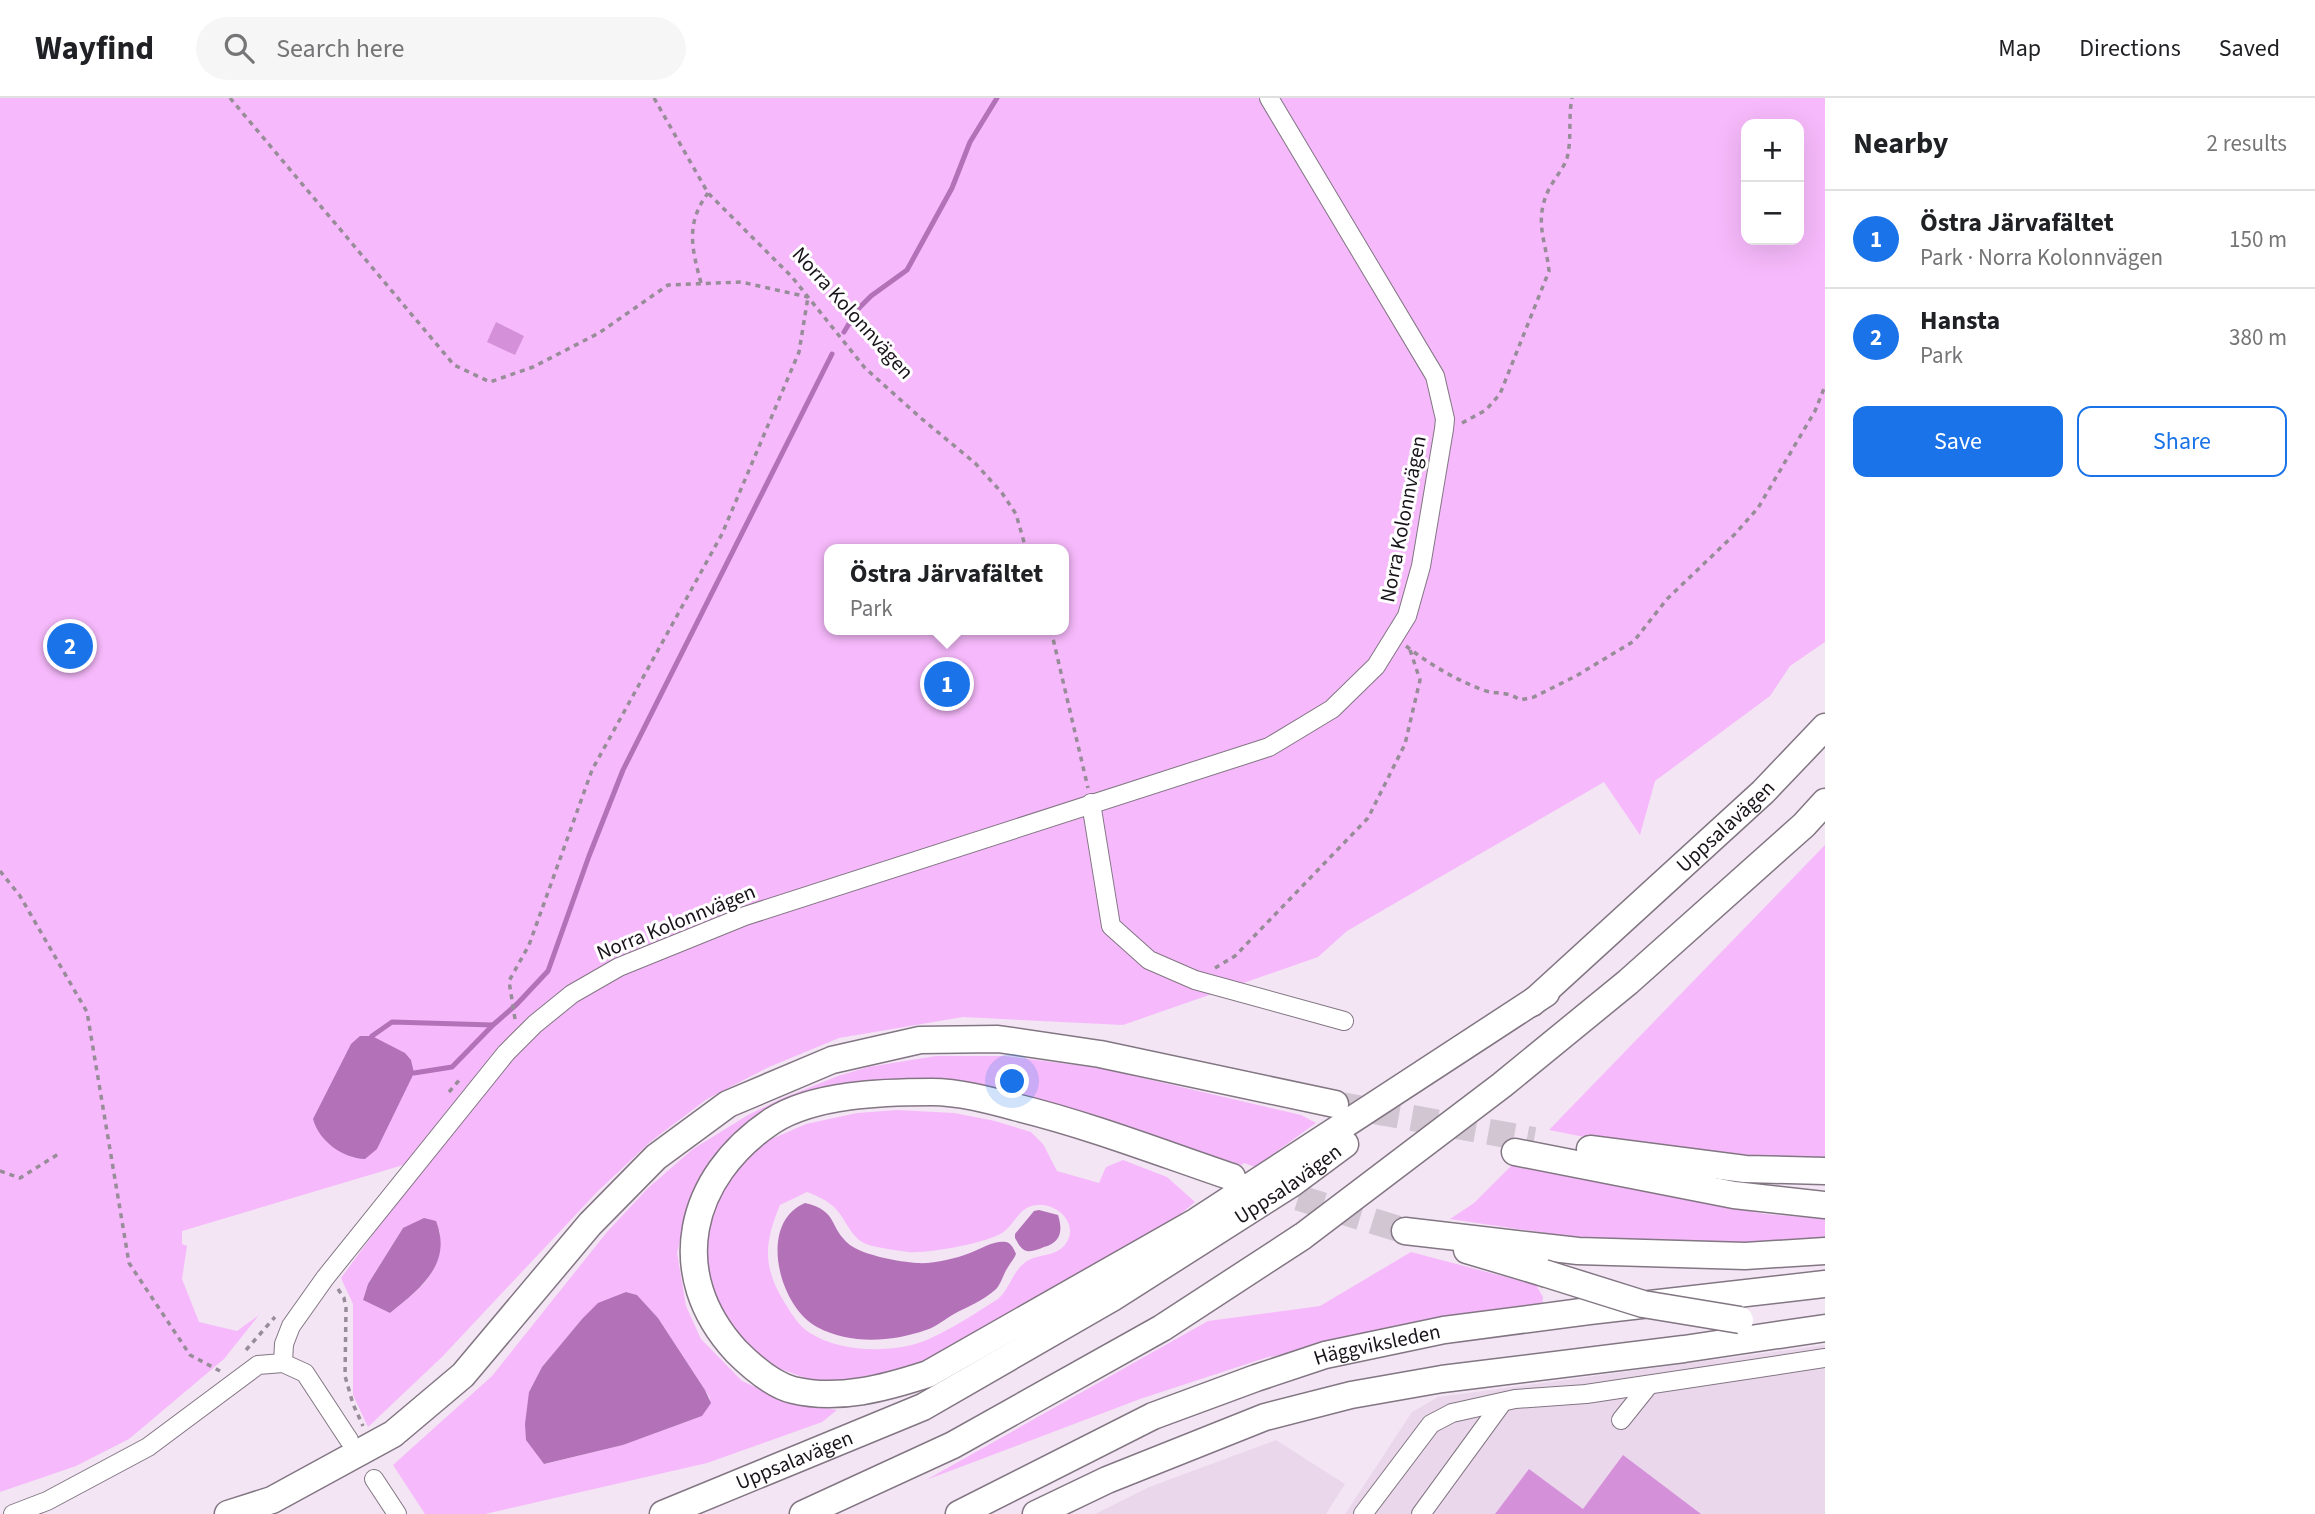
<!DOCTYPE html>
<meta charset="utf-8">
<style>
body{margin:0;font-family:"Source Sans 3",sans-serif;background:#f6f6f6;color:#202124}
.controls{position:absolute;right:21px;top:21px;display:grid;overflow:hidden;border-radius:14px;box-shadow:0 7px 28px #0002}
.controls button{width:63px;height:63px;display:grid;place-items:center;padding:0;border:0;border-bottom:2px solid #e0e0e0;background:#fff;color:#202124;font:35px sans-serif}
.you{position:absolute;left:1013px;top:984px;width:24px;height:24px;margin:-18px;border:5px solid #fff;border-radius:50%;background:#1a73e8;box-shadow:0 0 0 10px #1a73e833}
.badge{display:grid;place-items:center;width:46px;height:46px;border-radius:50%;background:#1a73e8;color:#fff;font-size:23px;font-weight:700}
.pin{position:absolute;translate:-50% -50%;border:4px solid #fff;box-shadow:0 2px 7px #0006}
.popup{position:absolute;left:824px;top:446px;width:245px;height:91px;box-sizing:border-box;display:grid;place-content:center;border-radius:14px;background:#fff;filter:drop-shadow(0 2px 5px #0005);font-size:23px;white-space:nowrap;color:#757577}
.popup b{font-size:26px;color:#202124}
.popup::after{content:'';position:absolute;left:50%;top:100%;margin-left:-14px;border:14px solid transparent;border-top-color:#fff}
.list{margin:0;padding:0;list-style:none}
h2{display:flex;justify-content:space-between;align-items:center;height:91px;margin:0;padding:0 28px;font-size:30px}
h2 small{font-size:23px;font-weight:400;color:#757577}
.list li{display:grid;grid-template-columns:46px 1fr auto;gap:21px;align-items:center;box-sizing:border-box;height:98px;padding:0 28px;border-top:2px solid #e0e0e0}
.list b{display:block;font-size:26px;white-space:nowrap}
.list p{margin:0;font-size:23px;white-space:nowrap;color:#757577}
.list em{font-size:23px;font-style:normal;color:#757577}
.actions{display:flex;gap:14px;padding:21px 28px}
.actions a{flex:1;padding:16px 0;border:2px solid #1a73e8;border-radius:14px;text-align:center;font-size:24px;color:#1a73e8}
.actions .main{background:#1a73e8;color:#fff}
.icon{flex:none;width:38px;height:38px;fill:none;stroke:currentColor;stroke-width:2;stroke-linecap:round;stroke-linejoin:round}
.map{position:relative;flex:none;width:1825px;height:1416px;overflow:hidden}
header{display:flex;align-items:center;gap:42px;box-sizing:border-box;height:98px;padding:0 35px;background:#fff;border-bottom:2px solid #e0e0e0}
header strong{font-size:33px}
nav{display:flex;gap:38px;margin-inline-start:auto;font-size:24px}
.search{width:490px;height:63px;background:#f6f6f6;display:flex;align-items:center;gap:18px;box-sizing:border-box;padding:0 24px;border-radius:38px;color:#757577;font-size:26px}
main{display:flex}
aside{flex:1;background:#fff}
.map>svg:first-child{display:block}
.built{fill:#ebd7ec}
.green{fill:#f6b9fb;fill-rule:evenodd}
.water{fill:#b371b8}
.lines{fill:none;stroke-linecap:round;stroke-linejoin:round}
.stream{stroke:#b371b8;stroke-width:5}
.building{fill:#d590da}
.highway-tunnel{stroke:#d2c6d3;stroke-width:26;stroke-dasharray:26 13;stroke-linecap:butt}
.minor-casing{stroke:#827683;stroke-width:20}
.highway-casing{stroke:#827683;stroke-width:29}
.path{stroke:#978d98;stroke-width:3.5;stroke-dasharray:5 5;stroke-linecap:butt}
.minor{stroke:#fff;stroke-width:18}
.highway{stroke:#fff;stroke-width:26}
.highway-bridge-casing{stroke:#827683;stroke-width:29;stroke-linecap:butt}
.highway-bridge{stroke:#fff;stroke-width:26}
.labels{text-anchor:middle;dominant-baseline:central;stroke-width:6;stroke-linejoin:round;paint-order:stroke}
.street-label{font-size:21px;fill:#191419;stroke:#fff}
</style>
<header>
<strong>Wayfind</strong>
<div class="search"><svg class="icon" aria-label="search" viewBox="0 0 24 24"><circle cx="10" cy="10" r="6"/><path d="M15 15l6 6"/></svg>Search here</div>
<nav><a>Map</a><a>Directions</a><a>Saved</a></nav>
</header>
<main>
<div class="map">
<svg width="1825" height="1416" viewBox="0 0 1825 1416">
<rect width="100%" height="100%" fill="#f3e5f4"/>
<!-- built -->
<g class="built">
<polygon points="1825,1247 1825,1416 1345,1416 1412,1314 1438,1299"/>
<polygon points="1276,1342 1345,1386 1326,1416 1095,1416 1149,1389"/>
</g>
<!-- green -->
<g class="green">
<path d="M0,0h1825v544l-35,24 -20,30 -115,85 -15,54 -36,-53 -257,149 -29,26 -195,68 -160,-8 -124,21 -70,29 -62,32 -57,43 -53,50 -155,165 -74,70 -15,-32v-91l-12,-26 89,-121 -248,74v13l5,2 -5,33 17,43 38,9 22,-16 -35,44 -95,80 -53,27 -76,26zM1746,26h53v116h-53zM830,451h234v81h-234zM403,1130l37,3c0,46 -17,55 -50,82l-27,-13 5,-16z"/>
<polygon points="1825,747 1825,1065 1635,1049 1549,1032"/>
<path d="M936,958h68l96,12 201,47 15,8 -61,44 -11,-4 -2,2 -154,-49 -77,-21 -231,12 -39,22 -30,29 -22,46 -12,49 9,53 15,33 41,42 44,20 51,9 -15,12 -115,41 -222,51h-60l-32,-49 99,-89 115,-144 41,-44 45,-39 55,-34 35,-17 55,-22 30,-9zM626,1194l11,3 21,23 47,72 5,8 -8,18 -79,29 -78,19 -16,-72 13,-25 40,-48z"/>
<path d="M897,1012l57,3 41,8 36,11 12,12 14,27 42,12 7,-16 17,-7 44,17 28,25 -30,25 -248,139 -54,14 -50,1 -56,-21 -24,-24 -24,-51 -4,-44 7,-30 14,-29 15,-19 26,-22 39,-17 51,-11zM807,1094c10,4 20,8 28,16 11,11 15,29 31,36 12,4 29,6 42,8 20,2 77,-9 94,-19 11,-7 16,-22 27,-26 20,-9 49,11 39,33 -9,18 -29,13 -41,21 -15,10 -17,28 -29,38 -22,14 -45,29 -69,40 -34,15 -88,14 -119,-6 -12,-7 -20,-22 -27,-33 -21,-35 -18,-59 -3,-95z"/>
<polygon points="1512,1067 1765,1116 1825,1121 1825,1142 1721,1147 1627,1147 1450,1121 1474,1105"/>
<polygon points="1411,1154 1536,1187 1543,1199 1542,1207 1534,1213 1268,1259 1140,1301 926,1382 1208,1223 1320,1208"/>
</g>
<!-- water -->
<g class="water">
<path d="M360,938h12l33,17 6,7 3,13 -37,76 -12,10c-23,-1 -46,-18 -52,-40l38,-75z"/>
<path d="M805,1105c34,8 23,24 45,42 13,10 50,17 67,18 17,1 37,-4 53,-10 10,-4 25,-13 36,-11 5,1 8,7 10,12 -2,5 -5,8 -8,13 -5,7 -7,18 -13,23 -11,10 -28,17 -41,24 -9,5 -18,13 -28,16 -35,12 -75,15 -109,-3 -38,-20 -60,-104 -12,-124z"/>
<path d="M1039,1112l19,5c5,16 3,27 -14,32 -5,2 -12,5 -17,4 -6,-1 -9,-8 -12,-13v-4l19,-23z"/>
<path d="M424,1120l12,3c17,43 -16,68 -46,92l-27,-13 5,-16 35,-56z"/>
<polygon points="626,1194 637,1197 658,1220 705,1292 711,1305 702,1318 623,1347 544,1366 526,1342 525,1326 529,1294 542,1269 582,1221 598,1205"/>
</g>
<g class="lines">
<!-- stream -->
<g class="stream">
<polyline points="844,234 858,211 871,198 907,172 952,90 970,44 997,0"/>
<polyline points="372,938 392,924 493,927"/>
<polyline points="414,975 452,969 493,927 517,906 548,873 589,758 623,672 832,256"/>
</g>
</g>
<!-- building -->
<g class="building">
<polygon points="496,224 524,238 515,257 487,244"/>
<polygon points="1623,1357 1701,1416 1495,1416 1529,1371 1583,1411"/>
</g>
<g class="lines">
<!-- highway-tunnel -->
<g class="highway-tunnel">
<polyline points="1335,1006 1534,1042"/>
<polyline points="1261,1088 1405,1133"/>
</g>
<defs>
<g id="minor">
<polyline points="1091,705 1111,828 1149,862 1195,882 1344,923"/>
<polyline points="283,1265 284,1246 291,1228 325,1180 506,955 535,926 572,896 619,869 745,818 1269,649 1332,611 1376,568 1407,518 1421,468 1444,331 1445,321 1435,278 1269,0"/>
<polyline points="1621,1322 1649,1287"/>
<polyline points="374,1381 397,1416"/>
<polyline points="13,1416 47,1403 148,1349 258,1267 283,1265 305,1275 349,1342"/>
<polyline points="1363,1416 1431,1326 1452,1315 1515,1301 1586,1296 1825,1260"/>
<polyline points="1421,1416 1502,1305"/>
</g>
<g id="highway">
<path id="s1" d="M1532,905l231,-211 62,-65"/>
<polyline points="1590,1051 1745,1071 1825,1073"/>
<polyline points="1515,1054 1734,1097 1825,1107"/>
<path d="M1232,1079c-71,-24 -143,-52 -217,-70 -26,-7 -56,-15 -83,-15 -49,0 -118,2 -160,29 -84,56 -107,153 -36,230 14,14 37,34 57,39 45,11 92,-2 135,-16l269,-153 349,-228"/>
<polyline points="1405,1133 1578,1153 1745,1158 1825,1153"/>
<polyline points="1467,1152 1544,1175"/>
<polyline points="228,1416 272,1402 393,1336 463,1277 590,1126 656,1059 728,1006 832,962 920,942 998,941 1100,956 1335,1006"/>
<path id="s2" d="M663,1416l260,-107 189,-109 179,-114 54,-40"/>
<polyline points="803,1416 953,1347 1162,1230 1303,1138 1502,987 1628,884 1804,727 1825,704"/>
<path id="s3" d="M959,1416l194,-98 103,-38 69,-23 119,-25 145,-19 236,-27"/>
<polyline points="1036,1416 1107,1382 1265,1319 1351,1297 1442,1281 1684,1251 1825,1230"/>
</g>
</defs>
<!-- minor casing -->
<use href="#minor" class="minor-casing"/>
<!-- highway casing -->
<use href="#highway" class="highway-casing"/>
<!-- path -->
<g class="path">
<polyline points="230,0 454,267 490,284 533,269 599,235 668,187 741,184 808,199"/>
<polyline points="654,0 708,95 792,179 865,270 922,321 975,365 1002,395 1016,416 1026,451"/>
<path d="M701,185c-9,-34 -16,-59 7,-90"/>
<path d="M1462,325l24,-13 14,-16 49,-123c-3,-30 -15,-49 -1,-80 5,-11 15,-21 19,-33 5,-19 1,-40 5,-60"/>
<polyline points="1051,532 1088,690"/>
<path d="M1406,548c23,18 50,34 77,44 14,5 22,0 37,10l14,-3 42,-21 58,-35 33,-42 68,-65 23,-26 57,-97 10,-25"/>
<polyline points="0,773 20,798 87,914 129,1165 190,1257 220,1273"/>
<polyline points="1215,870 1235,858 1368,720 1405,646 1420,582 1410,552"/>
<polyline points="515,921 509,883 529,847 592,672 722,436 799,254 808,199"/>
<polyline points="449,994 462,979"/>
<polyline points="0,1073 20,1080 60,1055"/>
<polyline points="338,1191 344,1200 346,1210 345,1278 353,1306 363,1328"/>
<polyline points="246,1252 275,1219"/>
</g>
<!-- minor -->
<use href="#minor" class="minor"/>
<!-- highway -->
<use href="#highway" class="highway"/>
<defs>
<polyline id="highway-bridge" points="1544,1175 1643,1206 1740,1222"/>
</defs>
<!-- highway-bridge casing -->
<use href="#highway-bridge" class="highway-bridge-casing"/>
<!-- highway-bridge -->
<use href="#highway-bridge" class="highway-bridge"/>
</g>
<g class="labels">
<!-- street labels -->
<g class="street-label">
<text transform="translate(853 215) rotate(48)">Norra Kolonnvägen</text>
<text transform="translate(1403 421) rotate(-79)">Norra Kolonnvägen</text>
<text stroke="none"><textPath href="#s1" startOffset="262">Uppsalavägen</textPath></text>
<text transform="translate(676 824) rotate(-22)">Norra Kolonnvägen</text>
<text stroke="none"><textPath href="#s2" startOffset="709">Uppsalavägen</textPath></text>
<text stroke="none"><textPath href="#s3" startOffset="453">Häggviksleden</textPath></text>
<text stroke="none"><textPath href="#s2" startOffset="142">Uppsalavägen</textPath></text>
</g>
</g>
</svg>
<div class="controls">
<button>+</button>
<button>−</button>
</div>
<div class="you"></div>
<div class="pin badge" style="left:947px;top:586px">1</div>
<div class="popup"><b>Östra Järvafältet</b>Park</div>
<div class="pin badge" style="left:70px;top:548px">2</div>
</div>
<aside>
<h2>Nearby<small>2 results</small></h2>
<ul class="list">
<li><span class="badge">1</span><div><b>Östra Järvafältet</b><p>Park · Norra Kolonnvägen</p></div><em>150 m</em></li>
<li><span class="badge">2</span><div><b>Hansta</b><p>Park</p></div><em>380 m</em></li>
</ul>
<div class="actions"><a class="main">Save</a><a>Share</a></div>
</aside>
</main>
